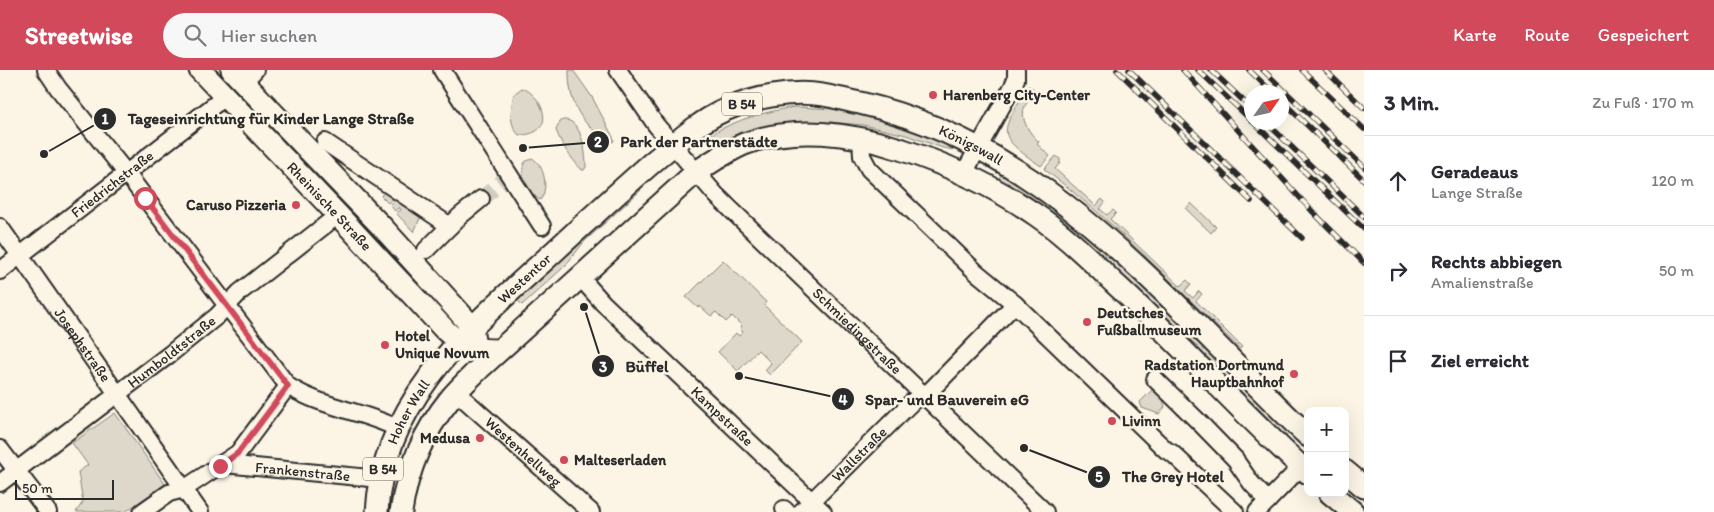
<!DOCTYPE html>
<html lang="de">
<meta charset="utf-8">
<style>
body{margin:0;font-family:Itim,sans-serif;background:#f7f7f7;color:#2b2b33}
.controls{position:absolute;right:15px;bottom:15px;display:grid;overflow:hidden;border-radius:10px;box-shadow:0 5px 20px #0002}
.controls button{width:45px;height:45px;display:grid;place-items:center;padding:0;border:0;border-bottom:1px solid #e1e1e2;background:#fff;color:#2b2b33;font:25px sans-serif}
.compass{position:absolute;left:1244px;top:15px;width:45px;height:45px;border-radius:50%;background:#fff;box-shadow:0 5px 20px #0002;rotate:56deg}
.scale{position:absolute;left:15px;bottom:12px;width:99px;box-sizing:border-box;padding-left:5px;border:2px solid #2b2b2b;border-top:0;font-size:14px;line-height:18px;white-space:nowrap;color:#2b2b2b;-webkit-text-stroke:4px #fcf5e5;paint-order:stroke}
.stop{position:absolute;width:15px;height:15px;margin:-11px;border:4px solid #d1495b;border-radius:50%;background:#fff}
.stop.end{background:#d1495b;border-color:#fff;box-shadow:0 1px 5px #0008}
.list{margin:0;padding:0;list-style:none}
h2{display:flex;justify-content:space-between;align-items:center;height:65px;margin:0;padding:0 20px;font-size:21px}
h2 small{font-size:16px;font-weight:400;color:#7c7c81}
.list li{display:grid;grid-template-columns:32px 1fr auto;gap:15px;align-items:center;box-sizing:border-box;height:90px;padding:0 20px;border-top:1px solid #e1e1e2}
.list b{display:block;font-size:19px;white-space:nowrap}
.list p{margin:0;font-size:16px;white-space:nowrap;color:#7c7c81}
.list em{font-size:16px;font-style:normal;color:#7c7c81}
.icon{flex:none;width:28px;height:28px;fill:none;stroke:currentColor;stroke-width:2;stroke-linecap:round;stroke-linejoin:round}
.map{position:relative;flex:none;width:1364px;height:442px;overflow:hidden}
header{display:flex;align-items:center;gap:30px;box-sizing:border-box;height:70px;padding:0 25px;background:#d1495b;color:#fff}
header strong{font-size:24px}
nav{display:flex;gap:28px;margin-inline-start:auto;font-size:18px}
.search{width:350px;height:45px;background:#f7f7f7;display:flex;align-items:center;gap:12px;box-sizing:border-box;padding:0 18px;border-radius:28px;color:#7c7c81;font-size:19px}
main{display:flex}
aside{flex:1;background:#fff}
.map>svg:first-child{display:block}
.green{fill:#ded8ca;stroke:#84827a}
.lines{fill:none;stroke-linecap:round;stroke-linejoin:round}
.minor-tunnel{stroke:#d2cdc0;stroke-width:16;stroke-dasharray:16 8;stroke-linecap:butt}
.minor-casing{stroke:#2b2b2b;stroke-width:20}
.major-casing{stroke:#2b2b2b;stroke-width:25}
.minor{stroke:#fcf5e5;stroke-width:16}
.major{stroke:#fcf5e5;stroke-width:21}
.rail-casing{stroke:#2b2b2b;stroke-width:5.5}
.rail{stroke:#fcf5e5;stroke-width:4;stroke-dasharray:11;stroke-linecap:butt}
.route{stroke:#d1495b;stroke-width:6}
.poi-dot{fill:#d1495b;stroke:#fcf5e5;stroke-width:2}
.labels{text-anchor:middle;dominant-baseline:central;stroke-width:5;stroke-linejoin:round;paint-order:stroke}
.shield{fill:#fcf5e5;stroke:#6a6863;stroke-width:1}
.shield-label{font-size:14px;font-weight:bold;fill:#2b2b2b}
.poi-label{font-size:15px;font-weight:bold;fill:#2b2b2b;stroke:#fcf5e5;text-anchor:start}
.street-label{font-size:15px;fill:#2b2b2b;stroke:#fcf5e5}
.leader{fill:none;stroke:#2b2b2b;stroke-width:2}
.callout-dot{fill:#2b2b2b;stroke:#fcf5e5;stroke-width:2}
.mark-label{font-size:15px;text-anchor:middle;font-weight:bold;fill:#fff}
.callout-label{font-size:16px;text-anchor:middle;font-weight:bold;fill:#2b2b2b;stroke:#fcf5e5;stroke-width:5;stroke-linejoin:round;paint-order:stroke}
</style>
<header>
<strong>Streetwise</strong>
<div class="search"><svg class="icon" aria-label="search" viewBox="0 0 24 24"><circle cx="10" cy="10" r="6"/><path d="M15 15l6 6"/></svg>Hier suchen</div>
<nav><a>Karte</a><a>Route</a><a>Gespeichert</a></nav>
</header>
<main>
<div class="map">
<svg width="1364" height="442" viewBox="0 0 1364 442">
<rect width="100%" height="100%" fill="#fcf5e5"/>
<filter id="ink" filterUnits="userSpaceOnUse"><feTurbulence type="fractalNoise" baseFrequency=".02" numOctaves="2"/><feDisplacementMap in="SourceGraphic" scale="10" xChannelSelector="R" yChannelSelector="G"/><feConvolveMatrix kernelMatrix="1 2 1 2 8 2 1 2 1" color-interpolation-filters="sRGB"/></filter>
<g filter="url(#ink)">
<!-- green -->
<g class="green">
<path d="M569,0h4l19,27 21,40 1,3 -1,2c-31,-13 -45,-40 -44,-72z"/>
<path d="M1028,16l5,2 3,6c-21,14 -13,33 3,48l-2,2 13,12 -9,10c-49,-33 -39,-33 -13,-80z"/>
<path d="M522,18c21,7 37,47 -3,47 -11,-11 -8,-27 -5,-41z"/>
<path d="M795,37c35,2 72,2 106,13 20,7 41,20 59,29l-6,1 -11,-2 -37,-13 -43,-10 -33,-3 -34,1 -79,23 -7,-11c27,-16 54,-23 85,-28z"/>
<path d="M563,50c19,-2 23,34 23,47l-2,3h-2c-12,-13 -20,-24 -26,-40l4,-8z"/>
<path d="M1056,86l4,3v4l-5,6 41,37 6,-7 3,3 -5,7 7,6 6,-5 3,3 -6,6 70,67 7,-6 4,4 -6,7 8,7 6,-7 3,3 -6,7 46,46 -2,2c-63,-61 -125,-127 -196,-180z"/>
<path d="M532,88c13,7 17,32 8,42 -12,-7 -22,-25 -15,-38z"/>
<polygon points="1005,98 1083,155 1292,361 1284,368 998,110"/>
<polygon points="638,117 641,120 584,172 565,196 522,235 516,228"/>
<polygon points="386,119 421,146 414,162 396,143 401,140 399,137 395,141 390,135 394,131 393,129 388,133 381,126"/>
<polygon points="1191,133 1216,157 1211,163 1186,139"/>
<polygon points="723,190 766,232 764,235 802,272 770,305 765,300 771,293 758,280 738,301 718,282 736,263 739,266 743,262 740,259 742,256 732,246 726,252 716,242 711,246 700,236 698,238 686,227"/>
<polygon points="1153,319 1161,321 1165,337 1159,344 1142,338 1140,332"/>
<polygon points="115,343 165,414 125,442 76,442 83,432 78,402 88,395 72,373"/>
</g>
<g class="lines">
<!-- minor-tunnel -->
<polyline class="minor-tunnel" points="481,129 503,111"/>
<defs>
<g id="minor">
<path d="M46,0l12,18 69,86 161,212c35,22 72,24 109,42"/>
<polyline points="442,0 542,156"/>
<path id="s1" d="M618,0l38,55 60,70 329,317"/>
<polyline points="243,12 255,0"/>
<polyline points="861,68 862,86 869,99 976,202 1015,234 1166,380 1172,383 1235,442"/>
<polyline points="325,72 450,156"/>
<polyline points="964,103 1012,18 1016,9 1016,0"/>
<path id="s2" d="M0,157l200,285"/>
<polyline points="426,180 460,146 481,129"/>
<path id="s3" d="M0,201l226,-175"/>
<path id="s4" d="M580,207l23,26 220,209"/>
<polyline points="1155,309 1200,353 1236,390"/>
<path id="s5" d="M456,322l135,120"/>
<polyline points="0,379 48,442"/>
<path id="s6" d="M224,394l156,15"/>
<polyline points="1238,394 1252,414 1268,431"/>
<path id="s7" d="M0,413l170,-129 47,-38 23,-24 98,-77"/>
<polyline points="784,439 787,442"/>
<polyline points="142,442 169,423 184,419 238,383 288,316"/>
<path id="s8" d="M801,442l112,-111 18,-11 84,-86"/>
<polyline points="1257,442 1294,404"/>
</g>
<g id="major">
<path id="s9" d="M200,0l138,145 107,115c19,18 28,20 54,20"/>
<polyline points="232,0 385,160 459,242 472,257 474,271"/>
<polyline points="1345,401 1364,417"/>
<polyline points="1330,423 1353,442"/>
<path id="s10" d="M377,442c6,-112 93,-184 170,-254 35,-32 70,-65 107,-97 22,-18 44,-39 71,-51 30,-13 66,-20 98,-15 13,2 25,6 37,8 194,45 311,203 448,333"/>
<path d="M401,442c6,-41 23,-81 49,-113 9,-11 20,-21 30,-31l215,-195c16,-11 31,-21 49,-29 49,-19 108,-11 156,5 49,16 94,37 136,66 28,19 53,43 77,67 67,61 127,130 195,191"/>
</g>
</defs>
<!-- minor casing -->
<use href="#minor" class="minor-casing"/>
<!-- major casing -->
<use href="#major" class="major-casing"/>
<!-- minor -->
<use href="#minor" class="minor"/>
<!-- major -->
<use href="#major" class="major"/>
<defs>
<g id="rail">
<polyline points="1117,0 1251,131"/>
<polyline points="1129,0 1302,168"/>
<polyline points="1183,0 1312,141 1364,193"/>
<polyline points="1198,0 1252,51"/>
<polyline points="1211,0 1252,39"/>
<polyline points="1249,0 1272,22"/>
<polyline points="1263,0 1364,97"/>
<polyline points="1302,0 1364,59"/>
<polyline points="1325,0 1364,38"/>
<polyline points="1282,31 1364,110"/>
<polyline points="1253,52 1364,159"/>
<polyline points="1266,52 1364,147"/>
</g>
</defs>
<!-- rail casing -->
<use href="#rail" class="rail-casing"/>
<!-- rail -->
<use href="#rail" class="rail"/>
</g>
</g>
<g class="lines" filter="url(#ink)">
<!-- route -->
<polyline class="route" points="145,128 288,316 238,383 220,396"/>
</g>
<!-- markers -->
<g class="poi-dot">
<circle cx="933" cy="25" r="5"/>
<circle cx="296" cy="135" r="5"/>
<circle cx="1087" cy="252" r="5"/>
<circle cx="385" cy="275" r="5"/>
<circle cx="1294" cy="304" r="5"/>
<circle cx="1112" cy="351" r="5"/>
<circle cx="480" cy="368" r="5"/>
<circle cx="564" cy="390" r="5"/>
</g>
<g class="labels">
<!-- shield labels -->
<g class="shield">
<rect x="722" y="22.5" width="40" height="23" rx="4"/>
<rect x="363" y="387.5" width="40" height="23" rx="4"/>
</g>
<g class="shield-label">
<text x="742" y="34">B 54</text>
<text x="383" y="399">B 54</text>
</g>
<!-- poi labels -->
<g class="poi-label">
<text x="943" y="25">Harenberg City-Center</text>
<text x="286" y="135" text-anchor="end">Caruso Pizzeria</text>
<text x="1097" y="243">Deutsches<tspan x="1097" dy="17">Fußballmuseum</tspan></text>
<text x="395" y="266">Hotel<tspan x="395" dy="17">Unique Novum</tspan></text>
<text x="1284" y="295" text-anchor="end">Radstation Dortmund<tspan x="1284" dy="17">Hauptbahnhof</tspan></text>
<text x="1122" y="351">Livinn</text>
<text x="470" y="368" text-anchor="end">Medusa</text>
<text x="574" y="390">Malteserladen</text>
</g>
<!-- street labels -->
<g class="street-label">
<text stroke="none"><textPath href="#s10" startOffset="804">Königswall</textPath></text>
<text stroke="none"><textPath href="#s3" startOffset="142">Friedrichstraße</textPath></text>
<text stroke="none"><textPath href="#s9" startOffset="188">Rheinische Straße</textPath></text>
<text stroke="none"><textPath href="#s10" startOffset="284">Westentor</textPath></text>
<text stroke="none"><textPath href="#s1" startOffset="355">Schmiedingstraße</textPath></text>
<text stroke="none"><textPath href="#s2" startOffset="144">Josephstraße</textPath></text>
<text stroke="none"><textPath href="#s7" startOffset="216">Humboldtstraße</textPath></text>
<text stroke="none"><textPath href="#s10" startOffset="106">Hoher Wall</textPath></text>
<text stroke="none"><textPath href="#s4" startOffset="199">Kampstraße</textPath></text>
<text stroke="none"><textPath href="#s5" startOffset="90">Westenhellweg</textPath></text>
<text stroke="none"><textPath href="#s8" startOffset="82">Wallstraße</textPath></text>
<text stroke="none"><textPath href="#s6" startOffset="79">Frankenstraße</textPath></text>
</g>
</g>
<!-- callouts -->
<path class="leader" d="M44 84L105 49M523 78L598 72M584 237L603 296M739 306L843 329M1024 378L1099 407"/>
<g class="callout-dot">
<circle cx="44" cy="84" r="5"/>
<circle cx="523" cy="78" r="5"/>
<circle cx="584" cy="237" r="5"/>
<circle cx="739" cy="306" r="5"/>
<circle cx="1024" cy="378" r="5"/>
<circle cx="105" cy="49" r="12"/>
<circle cx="598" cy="72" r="12"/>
<circle cx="603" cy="296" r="12"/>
<circle cx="843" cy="329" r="12"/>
<circle cx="1099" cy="407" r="12"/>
</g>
<g class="mark-label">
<text x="105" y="54">1</text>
<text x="598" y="77">2</text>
<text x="603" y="302">3</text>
<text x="843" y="335">4</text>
<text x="1099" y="412">5</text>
</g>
<g class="callout-label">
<text x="271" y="54">Tageseinrichtung für Kinder Lange Straße</text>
<text x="699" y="77">Park der Partnerstädte</text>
<text x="647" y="302">Büffel</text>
<text x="947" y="335">Spar- und Bauverein eG</text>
<text x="1173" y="412">The Grey Hotel</text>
</g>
</svg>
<div class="controls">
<button>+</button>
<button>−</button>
</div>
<svg class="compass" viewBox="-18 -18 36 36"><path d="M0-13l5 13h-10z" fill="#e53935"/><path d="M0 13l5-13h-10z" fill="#7c7c81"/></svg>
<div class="scale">50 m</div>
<div class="stop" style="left:145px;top:128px"></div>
<div class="stop end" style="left:220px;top:396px"></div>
</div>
<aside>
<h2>3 Min.<small>Zu Fuß · 170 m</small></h2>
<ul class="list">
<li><svg class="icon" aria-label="ahead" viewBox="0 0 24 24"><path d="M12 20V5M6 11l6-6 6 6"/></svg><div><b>Geradeaus</b><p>Lange Straße</p></div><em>120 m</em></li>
<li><svg class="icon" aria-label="right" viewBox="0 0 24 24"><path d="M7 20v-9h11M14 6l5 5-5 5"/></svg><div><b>Rechts abbiegen</b><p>Amalienstraße</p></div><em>50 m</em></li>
<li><svg class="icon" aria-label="arrive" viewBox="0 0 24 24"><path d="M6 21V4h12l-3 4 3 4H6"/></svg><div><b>Ziel erreicht</b></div></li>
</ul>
</aside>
</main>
